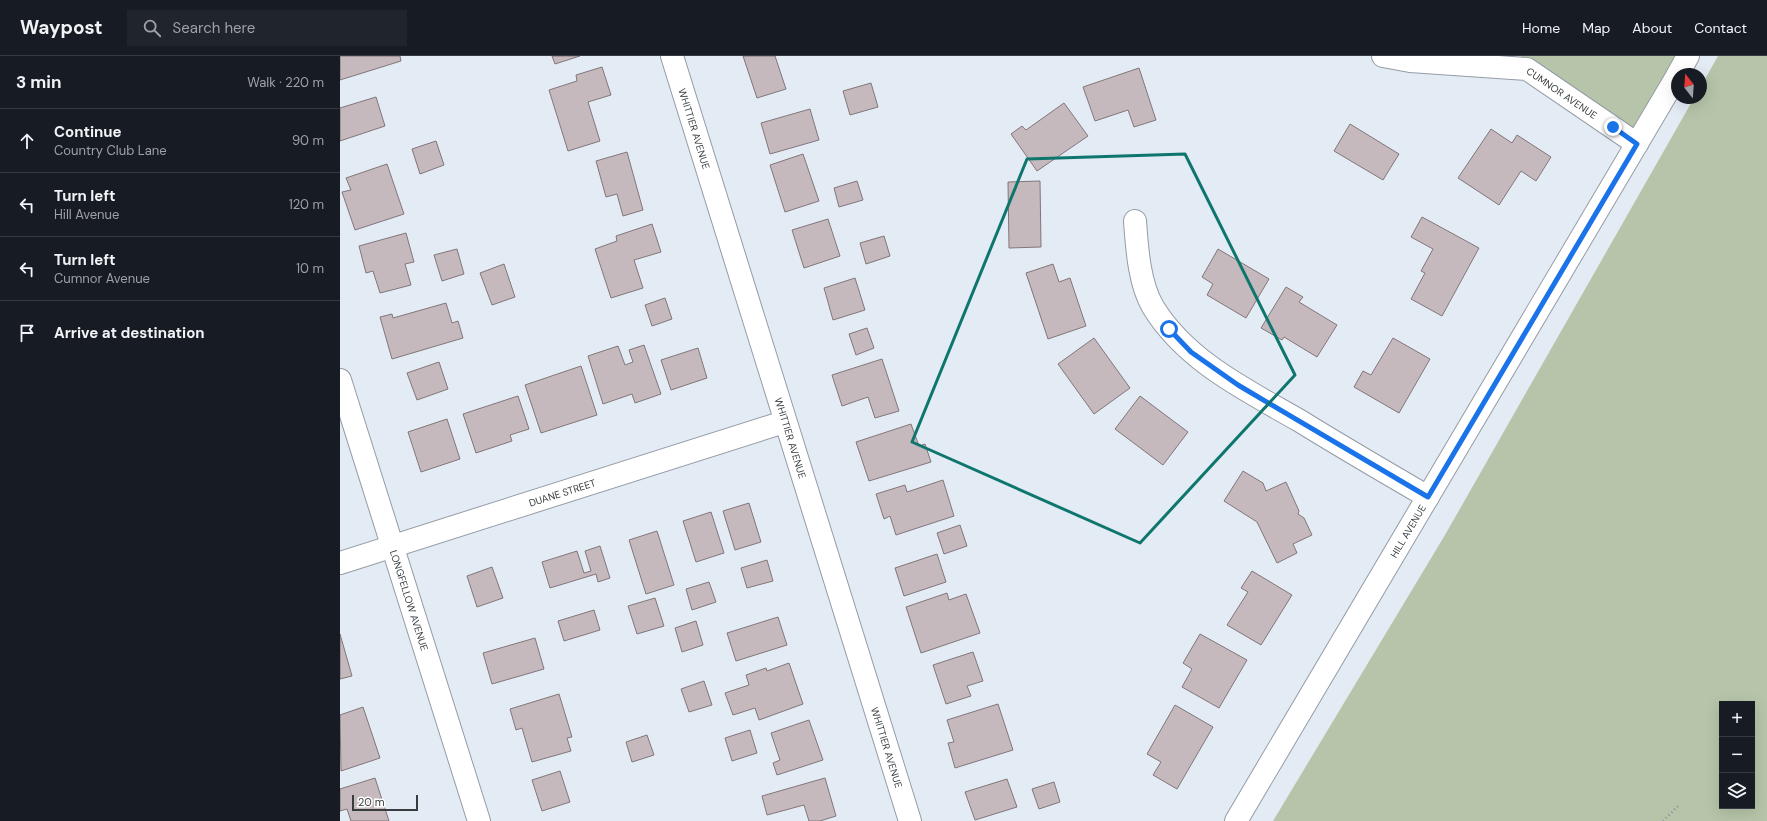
<!DOCTYPE html>
<meta charset="utf-8">
<style>
body{margin:0;font-family:"DM Sans",sans-serif;background:#20242c;color:#f1f3f6}
.controls{position:absolute;right:12px;bottom:12px;display:grid;overflow:hidden;border-radius:0px;box-shadow:0 4px 16px #0002}
.controls button{width:36px;height:36px;display:grid;place-items:center;padding:0;border:0;border-bottom:1px solid #363941;background:#171b24;color:#f1f3f6;font:20px sans-serif}
.compass{position:absolute;left:1331px;top:12px;width:36px;height:36px;border-radius:50%;background:#171b24;box-shadow:0 4px 16px #0002;rotate:343deg}
.scale{position:absolute;left:12px;bottom:10px;width:66px;box-sizing:border-box;padding-left:4px;border:2px solid #383c3f;border-top:0;font-size:11px;line-height:14px;white-space:nowrap;color:#383c3f;-webkit-text-stroke:3px #fff;paint-order:stroke}
.stop{position:absolute;width:12px;height:12px;margin:-9px;border:3px solid #1a73e8;border-radius:50%;background:#fff}
.stop.end{background:#1a73e8;border-color:#fff;box-shadow:0 1px 4px #0008}
.list{margin:0;padding:0;list-style:none}
h2{display:flex;justify-content:space-between;align-items:center;height:52px;margin:0;padding:0 16px;font-size:17px}
h2 small{font-size:13px;font-weight:400;color:#9ea1a6}
.list li{display:grid;grid-template-columns:26px 1fr auto;gap:12px;align-items:center;box-sizing:border-box;height:64px;padding:0 16px;border-top:1px solid #363941}
.list b{display:block;font-size:15px;white-space:nowrap}
.list p{margin:0;font-size:13px;white-space:nowrap;color:#9ea1a6}
.list em{font-size:13px;font-style:normal;color:#9ea1a6}
.icon{flex:none;width:22px;height:22px;fill:none;stroke:currentColor;stroke-width:2;stroke-linecap:round;stroke-linejoin:round}
.map{position:relative;flex:none;width:1427px;height:765px;overflow:hidden}
header{display:flex;align-items:center;gap:24px;box-sizing:border-box;height:56px;padding:0 20px;background:#171b24;border-bottom:1px solid #363941}
header strong{font-size:19px}
nav{display:flex;gap:22px;margin-inline-start:auto;font-size:14px}
.search{width:280px;height:36px;background:#20242c;display:flex;align-items:center;gap:10px;box-sizing:border-box;padding:0 14px;border-radius:0px;color:#9ea1a6;font-size:15px}
main{display:flex}
aside{flex:1;background:#171b24}
.map>svg:first-child{display:block}
.green{fill:#b6c5a9;fill-rule:evenodd}
.building{fill:#c6b9bd;stroke:#82767a}
.lines{fill:none;stroke-linecap:round;stroke-linejoin:round}
.minor-casing{stroke:#959ca6;stroke-width:24}
.path{stroke:#8c9299;stroke-width:2.5;stroke-dasharray:1 3;stroke-linecap:butt}
.minor{stroke:#fff;stroke-width:22}
.route{stroke:#1a73e8;stroke-width:5}
.marked{fill:none;stroke:#0f766e;stroke-width:3;stroke-linejoin:round}
.labels{text-anchor:middle;dominant-baseline:central;stroke-width:3.5;stroke-linejoin:round;paint-order:stroke}
.street-label{font-size:10px;fill:#383c3f;stroke:#fff}
</style>
<header>
<strong>Waypost</strong>
<div class="search"><svg class="icon" aria-label="search" viewBox="0 0 24 24"><circle cx="10" cy="10" r="6"/><path d="M15 15l6 6"/></svg>Search here</div>
<nav><a>Home</a><a>Map</a><a>About</a><a>Contact</a></nav>
</header>
<main>
<aside>
<h2>3 min<small>Walk · 220 m</small></h2>
<ul class="list">
<li><svg class="icon" aria-label="ahead" viewBox="0 0 24 24"><path d="M12 20V5M6 11l6-6 6 6"/></svg><div><b>Continue</b><p>Country Club Lane</p></div><em>90 m</em></li>
<li><svg class="icon" aria-label="left" viewBox="0 0 24 24"><path d="M17 20v-9H6M10 6l-5 5 5 5"/></svg><div><b>Turn left</b><p>Hill Avenue</p></div><em>120 m</em></li>
<li><svg class="icon" aria-label="left" viewBox="0 0 24 24"><path d="M17 20v-9H6M10 6l-5 5 5 5"/></svg><div><b>Turn left</b><p>Cumnor Avenue</p></div><em>10 m</em></li>
<li><svg class="icon" aria-label="arrive" viewBox="0 0 24 24"><path d="M6 21V4h12l-3 4 3 4H6"/></svg><div><b>Arrive at destination</b></div></li>
</ul>
</aside>
<div class="map">
<svg width="1427" height="765" viewBox="0 0 1427 765">
<rect width="100%" height="100%" fill="#e3ebf5"/>
<!-- green -->
<g class="green">
<polygon points="1180,0 1336,0 1294,72"/>
<path d="M1378,0h49v765h-494l172,-286 249,-437h7v-12zM1382,648h30v102h-30z"/>
</g>
<!-- building -->
<g class="building">
<polygon points="0,0 60,0 61,5 0,24"/>
<polygon points="212,0 240,0 215,8"/>
<polygon points="403,0 435,0 446,33 417,42"/>
<polygon points="262,11 271,39 248,46 260,85 228,95 209,34 237,25 236,19"/>
<polygon points="799,12 816,64 794,71 788,54 755,65 743,31"/>
<polygon points="531,27 538,51 510,59 503,35"/>
<polygon points="36,41 45,70 0,85 0,52"/>
<polygon points="724,47 748,80 697,115 671,78 682,70 686,74"/>
<polygon points="470,53 479,84 430,98 421,67"/>
<polygon points="1010,68 1059,98 1043,124 994,95"/>
<polygon points="1151,73 1172,87 1177,79 1211,101 1196,125 1181,115 1159,149 1118,122"/>
<polygon points="96,85 104,109 80,118 72,93"/>
<polygon points="287,96 303,154 283,160 277,138 266,141 256,105"/>
<polygon points="463,98 479,145 445,156 430,109"/>
<polygon points="47,108 64,158 15,174 2,136 11,134 6,122"/>
<polygon points="517,125 523,144 499,151 494,132"/>
<polygon points="700,125 701,191 669,192 668,126"/>
<polygon points="1082,161 1139,192 1102,260 1071,243 1085,217 1081,215 1093,193 1071,181"/>
<polygon points="488,163 500,200 464,212 452,174"/>
<polygon points="312,168 321,196 294,204 303,232 271,242 255,193 277,185 276,180"/>
<polygon points="66,177 74,206 65,208 71,229 40,237 33,215 26,217 19,190"/>
<polygon points="544,180 550,200 526,208 520,187"/>
<polygon points="117,193 124,218 102,225 94,199"/>
<polygon points="878,193 929,223 906,262 867,239 873,228 862,221"/>
<polygon points="164,208 175,241 152,249 140,217"/>
<polygon points="713,208 719,226 730,222 746,270 708,283 686,217"/>
<polygon points="515,222 525,254 493,264 484,232"/>
<polygon points="946,231 963,241 959,246 997,269 977,301 944,281 942,284 921,272"/>
<polygon points="325,242 332,263 312,270 305,249"/>
<polygon points="106,247 112,267 118,265 123,282 52,303 40,261 52,258 53,262"/>
<polygon points="527,272 534,292 516,299 509,278"/>
<polygon points="754,282 790,332 754,358 718,308"/>
<polygon points="1053,282 1090,303 1059,357 1014,331 1023,315 1031,319"/>
<polygon points="304,289 321,338 295,347 292,338 263,348 248,300 278,290 285,309 293,306 289,294"/>
<polygon points="358,292 367,322 331,334 321,304"/>
<polygon points="542,303 559,355 535,362 528,341 502,350 492,319"/>
<polygon points="99,306 108,333 77,344 67,317"/>
<polygon points="241,310 257,359 201,377 185,329"/>
<polygon points="178,340 189,373 170,379 172,385 136,397 123,358"/>
<polygon points="800,340 848,376 823,409 775,373"/>
<polygon points="107,363 120,403 81,416 68,376"/>
<polygon points="571,368 579,390 585,388 591,406 529,425 516,386"/>
<polygon points="903,415 923,427 926,435 946,426 959,455 958,458 964,462 972,479 953,488 957,497 937,507 917,466 884,445"/>
<polygon points="603,424 614,460 556,479 550,460 544,463 536,438 565,429 567,436"/>
<polygon points="409,447 421,486 395,494 383,455"/>
<polygon points="371,456 384,497 356,506 343,465"/>
<polygon points="620,469 627,490 604,498 597,477"/>
<polygon points="317,475 334,529 306,538 289,484"/>
<polygon points="260,490 270,522 258,526 256,518 210,532 202,506 237,495 244,517 251,515 245,495"/>
<polygon points="597,498 606,526 564,540 555,512"/>
<polygon points="427,504 433,525 407,532 401,512"/>
<polygon points="152,511 163,542 137,551 127,520"/>
<polygon points="912,515 952,539 921,589 887,569 908,536 901,532"/>
<polygon points="369,526 376,546 352,554 346,533"/>
<polygon points="607,537 609,544 626,538 640,577 581,597 566,551"/>
<polygon points="315,542 324,570 297,578 288,550"/>
<polygon points="254,554 260,574 224,585 218,565"/>
<polygon points="438,561 447,589 396,605 387,577"/>
<polygon points="356,565 363,589 342,596 335,572"/>
<polygon points="0,578 12,620 0,623"/>
<polygon points="860,578 907,604 879,652 842,631 852,613 843,607"/>
<polygon points="195,582 204,613 152,628 143,597"/>
<polygon points="633,596 643,625 627,630 631,640 606,648 593,609"/>
<polygon points="449,607 463,648 419,664 415,652 393,659 385,637 409,629 406,619 426,612 427,615"/>
<polygon points="364,625 372,649 349,656 341,633"/>
<polygon points="219,638 232,681 227,682 231,695 192,706 182,672 176,674 170,653"/>
<polygon points="658,648 673,694 615,712 608,687 614,686 607,664"/>
<polygon points="835,649 873,671 837,733 813,719 821,706 807,698"/>
<polygon points="23,651 40,702 1,715 0,659"/>
<polygon points="469,664 483,704 437,719 433,707 440,704 431,677"/>
<polygon points="410,674 417,697 392,705 385,682"/>
<polygon points="307,679 314,699 292,706 286,686"/>
<polygon points="220,715 230,746 202,755 192,724"/>
<polygon points="35,722 49,765 11,765 7,753 0,755 0,733"/>
<polygon points="485,722 496,760 480,765 469,765 464,749 427,759 422,740"/>
<polygon points="667,723 677,751 635,764 625,736"/>
<polygon points="714,726 720,746 699,753 692,733"/>
</g>
<g class="lines">
<defs>
<g id="minor">
<path id="s1" d="M332,0l238,765"/>
<path id="s2" d="M1043,0l27,5 117,8 110,75"/>
<polyline points="1338,18 1348,0"/>
<path d="M795,165c2,27 4,62 18,86 33,54 93,83 147,114 42,26 85,51 128,76"/>
<path id="s3" d="M0,324l139,441"/>
<path id="s4" d="M0,507l444,-141"/>
<path id="s5" d="M896,765l441,-745"/>
</g>
</defs>
<!-- minor casing -->
<use href="#minor" class="minor-casing"/>
<!-- path -->
<polyline class="path" points="1323,765 1339,749"/>
<!-- minor -->
<use href="#minor" class="minor"/>
</g>
<g class="lines">
<!-- route -->
<polyline class="route" points="829,273 851,296 898,329 1088,441 1297,88 1273,71"/>
</g>
<!-- marked area -->
<path class="marked" d="M845,98l110,221 -155,168 -228,-101 115,-283z"/>
<g class="labels">
<!-- street labels -->
<g class="street-label">
<text stroke="none"><textPath href="#s2" startOffset="187">CUMNOR AVENUE</textPath></text>
<text stroke="none"><textPath href="#s1" startOffset="76">WHITTIER AVENUE</textPath></text>
<text stroke="none"><textPath href="#s1" startOffset="400">WHITTIER AVENUE</textPath></text>
<text stroke="none"><textPath href="#s4" startOffset="233">DUANE STREET</textPath></text>
<text stroke="none"><textPath href="#s5" startOffset="337">HILL AVENUE</textPath></text>
<text stroke="none"><textPath href="#s3" startOffset="231">LONGFELLOW AVENUE</textPath></text>
<text stroke="none"><textPath href="#s1" startOffset="724">WHITTIER AVENUE</textPath></text>
</g>
</g>
</svg>
<div class="controls">
<button>+</button>
<button>−</button>
<button><svg class="icon" aria-label="layers" viewBox="0 0 24 24"><path d="M12 4l9 5-9 5-9-5zM3 14l9 5 9-5"/></svg></button>
</div>
<svg class="compass" viewBox="-18 -18 36 36"><path d="M0-13l5 13h-10z" fill="#e53935"/><path d="M0 13l5-13h-10z" fill="#9ea1a6"/></svg>
<div class="scale">20 m</div>
<div class="stop" style="left:829px;top:273px"></div>
<div class="stop end" style="left:1273px;top:71px"></div>
</div>
</main>
